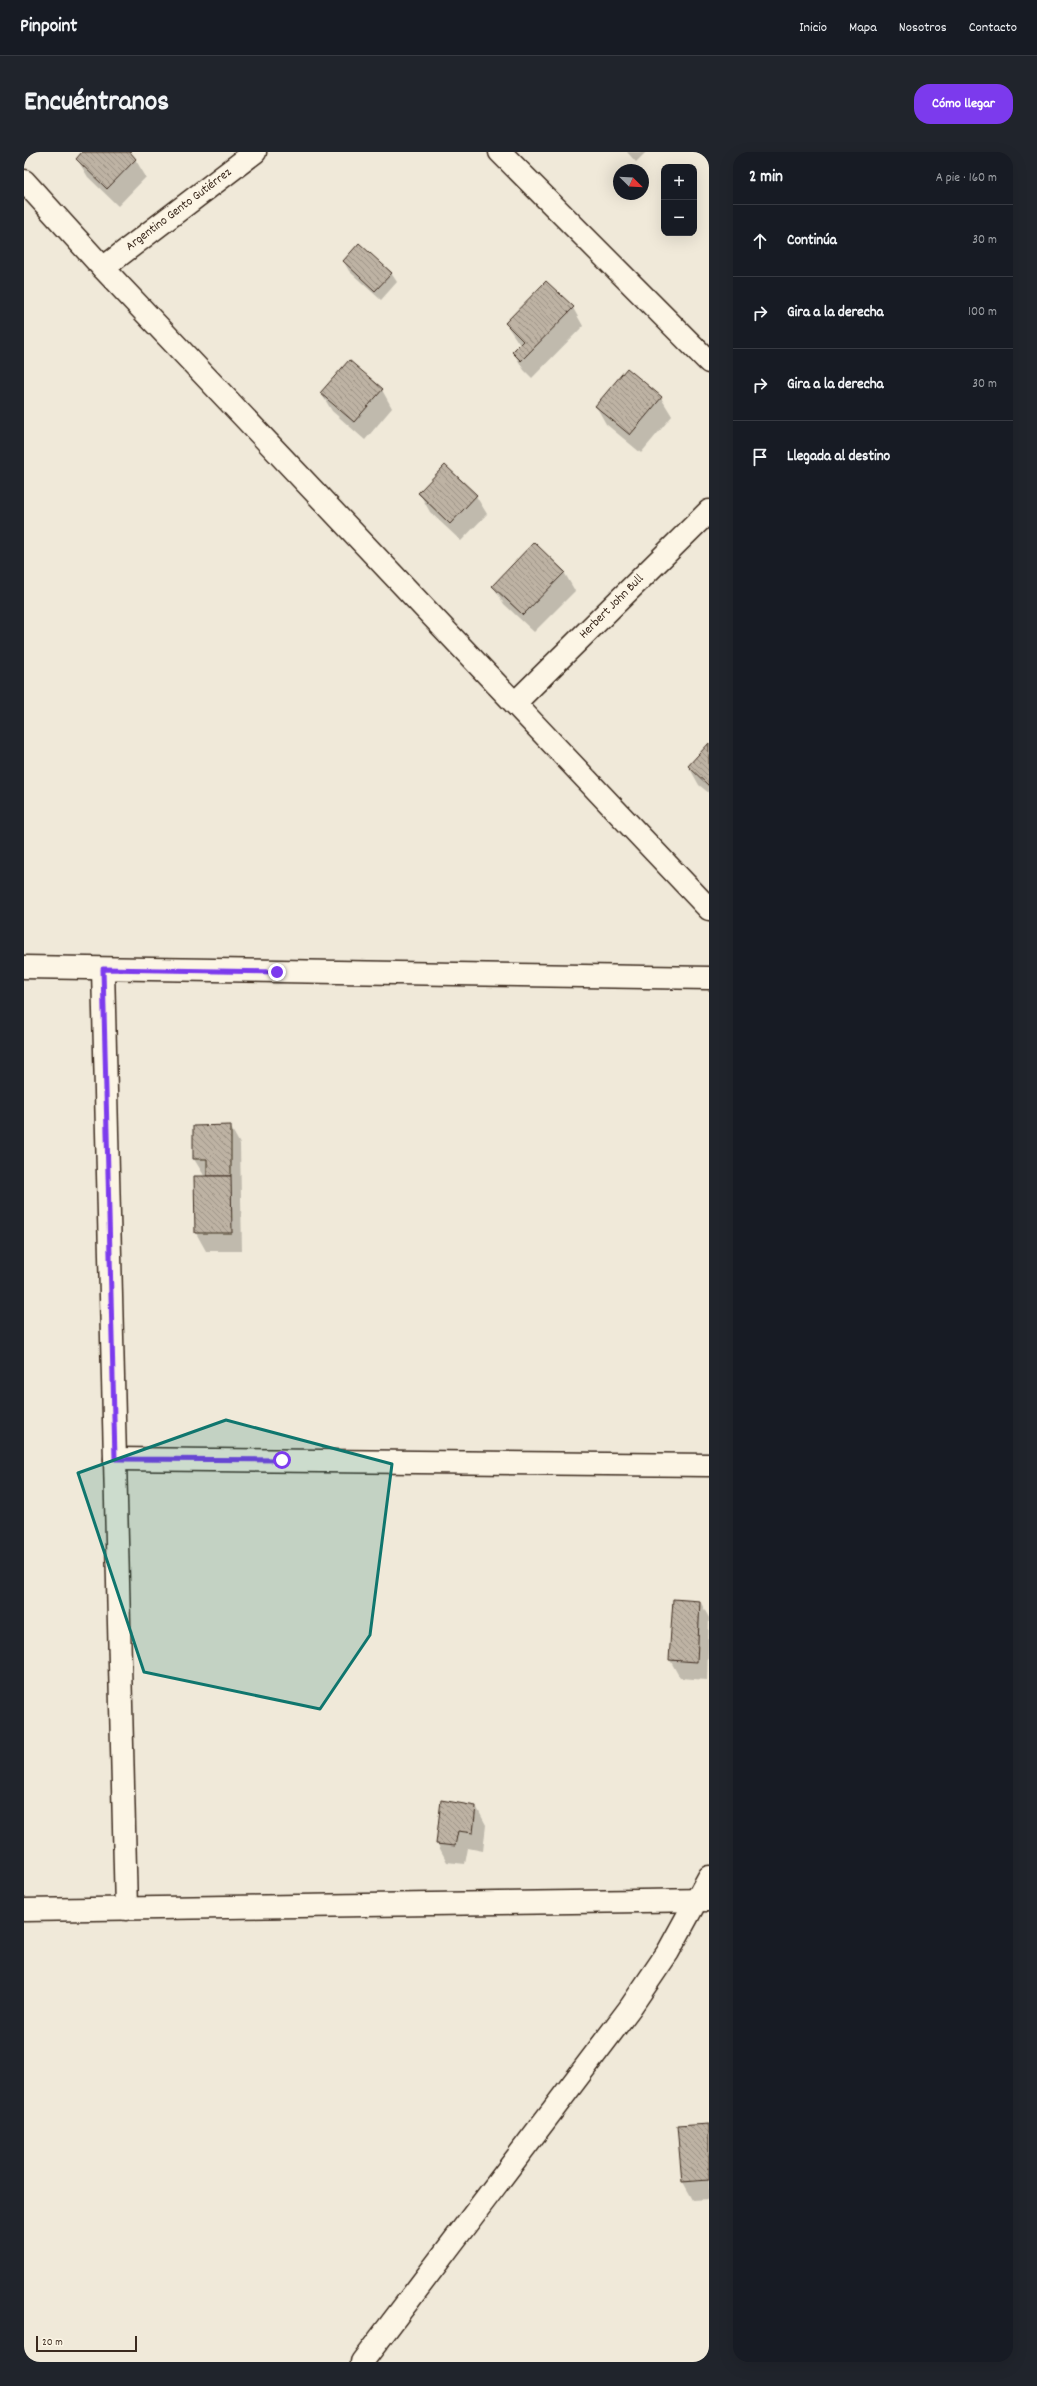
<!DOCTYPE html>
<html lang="es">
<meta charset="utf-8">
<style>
body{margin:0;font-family:Dekko,sans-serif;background:#20242c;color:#f1f3f6}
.controls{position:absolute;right:12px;top:12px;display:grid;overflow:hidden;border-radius:8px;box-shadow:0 4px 16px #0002}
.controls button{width:36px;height:36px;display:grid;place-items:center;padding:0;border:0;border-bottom:1px solid #363941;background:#171b24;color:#f1f3f6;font:20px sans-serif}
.compass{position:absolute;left:589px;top:12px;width:36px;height:36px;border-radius:50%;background:#171b24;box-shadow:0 4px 16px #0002;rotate:114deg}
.scale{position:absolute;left:12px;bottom:10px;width:101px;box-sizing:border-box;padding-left:4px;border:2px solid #3b2a1e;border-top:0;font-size:11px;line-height:14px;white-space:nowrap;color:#3b2a1e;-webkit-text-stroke:3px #fcf5e5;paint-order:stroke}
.stop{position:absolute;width:12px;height:12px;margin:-9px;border:3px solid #7c3aed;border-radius:50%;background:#fff}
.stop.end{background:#7c3aed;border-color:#fff;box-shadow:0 1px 4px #0008}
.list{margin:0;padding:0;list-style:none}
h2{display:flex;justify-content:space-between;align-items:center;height:52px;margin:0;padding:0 16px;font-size:17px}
h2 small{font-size:13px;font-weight:400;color:#9ea1a6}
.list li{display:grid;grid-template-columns:26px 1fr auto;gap:12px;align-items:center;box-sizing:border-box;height:72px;padding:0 16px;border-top:1px solid #363941}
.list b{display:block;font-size:15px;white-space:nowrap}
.list em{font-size:13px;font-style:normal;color:#9ea1a6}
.icon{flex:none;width:22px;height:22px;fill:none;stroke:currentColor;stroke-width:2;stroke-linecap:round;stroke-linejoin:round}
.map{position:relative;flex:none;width:685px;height:2210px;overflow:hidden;border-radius:16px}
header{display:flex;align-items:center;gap:24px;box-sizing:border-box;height:56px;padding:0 20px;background:#171b24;border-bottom:1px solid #363941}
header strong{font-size:19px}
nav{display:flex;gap:22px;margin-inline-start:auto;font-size:14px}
.intro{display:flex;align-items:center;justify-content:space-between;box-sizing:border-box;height:96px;padding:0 24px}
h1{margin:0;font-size:28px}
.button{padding:10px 18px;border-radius:16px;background:#7c3aed;color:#fff;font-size:14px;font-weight:700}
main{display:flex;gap:24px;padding:0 24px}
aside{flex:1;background:#171b24;border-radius:16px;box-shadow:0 4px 16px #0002}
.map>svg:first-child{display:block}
.shadow{fill:#0003}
.building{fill:url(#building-back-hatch);stroke:#3b2a1e}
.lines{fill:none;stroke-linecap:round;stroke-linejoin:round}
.street-casing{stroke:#3b2a1e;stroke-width:25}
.street{stroke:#fcf5e5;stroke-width:22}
.route{stroke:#7c3aed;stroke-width:5}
.marked{fill:#0f766e;fill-opacity:0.2;stroke:#0f766e;stroke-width:3;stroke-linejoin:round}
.labels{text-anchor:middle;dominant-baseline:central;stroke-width:4;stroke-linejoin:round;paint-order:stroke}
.street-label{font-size:13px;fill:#3b2a1e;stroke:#fcf5e5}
</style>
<header>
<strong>Pinpoint</strong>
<nav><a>Inicio</a><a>Mapa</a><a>Nosotros</a><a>Contacto</a></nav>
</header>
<div class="intro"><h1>Encuéntranos</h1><a class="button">Cómo llegar</a></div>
<main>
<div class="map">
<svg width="685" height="2210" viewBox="0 0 685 2210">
<defs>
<pattern id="building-back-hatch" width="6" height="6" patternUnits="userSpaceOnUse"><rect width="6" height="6" fill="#beb3a4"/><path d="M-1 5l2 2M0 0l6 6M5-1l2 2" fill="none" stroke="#9c9285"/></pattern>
</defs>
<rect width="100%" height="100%" fill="#f0e9d9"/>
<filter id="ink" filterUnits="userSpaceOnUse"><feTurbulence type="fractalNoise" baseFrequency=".025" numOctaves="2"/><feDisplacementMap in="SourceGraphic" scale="8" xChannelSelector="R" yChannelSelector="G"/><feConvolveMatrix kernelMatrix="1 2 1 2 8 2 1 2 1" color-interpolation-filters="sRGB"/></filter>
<g filter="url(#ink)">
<!-- shadow -->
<g class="shadow">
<polygon points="60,0 104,0 111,7 122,25 94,54 64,25 53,7"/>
<polygon points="603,0 622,0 612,10"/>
<polygon points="320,110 367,121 373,130 357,148 325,119"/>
<polygon points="549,156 559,174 508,226 500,218 489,200 496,193 482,172"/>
<polygon points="358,238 368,256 341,288 308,259 297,241"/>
<polygon points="637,246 648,264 617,301 582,272 572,254"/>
<polygon points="396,342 452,344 463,362 437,389 406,360"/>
<polygon points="540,420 551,439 510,480 480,452 469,434"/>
<polygon points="685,592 685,641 675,633 665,615"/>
<polygon points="206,974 216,992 218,1099 182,1099 172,1081 181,1025 170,1007"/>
<polygon points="676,1449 685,1466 683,1528 656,1526 646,1508"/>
<polygon points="452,1654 462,1673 459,1699 444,1696 441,1712 423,1710 413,1691"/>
<polygon points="685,1973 685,2047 669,2048 659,2030 655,1974"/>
</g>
<!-- building -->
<g class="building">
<polygon points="58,0 106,0 112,7 83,37 52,7"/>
<polygon points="335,91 368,121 351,139 319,109"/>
<polygon points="522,129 550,155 497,209 488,200 499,189 481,171"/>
<polygon points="325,208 359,237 330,270 296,241"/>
<polygon points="603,216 638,245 606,283 571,254"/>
<polygon points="421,313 453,343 426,372 394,341"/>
<polygon points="510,390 541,420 499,463 468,434"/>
<polygon points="685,591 685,634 664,614"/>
<polygon points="207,973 207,1024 183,1024 183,1007 169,1007 169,974"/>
<polygon points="170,1024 207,1024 208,1081 171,1081"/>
<polygon points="649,1447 676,1449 673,1510 645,1508"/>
<polygon points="417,1648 452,1654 449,1681 434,1679 431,1694 412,1692"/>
<polygon points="685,1972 685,2028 658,2030 653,1974"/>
</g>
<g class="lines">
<defs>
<g id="street">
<polyline points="476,0 685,210"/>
<polyline points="0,29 79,116 685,757"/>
<polyline points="79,116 231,0"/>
<polyline points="491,551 685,359"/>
<polyline points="0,815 685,826"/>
<polyline points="79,817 102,1757"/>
<polyline points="91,1307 685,1313"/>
<polyline points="0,1758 685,1748"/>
<polyline points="338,2210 606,1856 644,1800 685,1725"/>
</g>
</defs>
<!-- street casing -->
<use href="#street" class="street-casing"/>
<!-- street -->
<use href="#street" class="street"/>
</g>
</g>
<g class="lines" filter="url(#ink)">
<!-- route -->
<polyline class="route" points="253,820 79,817 91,1307 258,1308"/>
</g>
<!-- marked area -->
<path class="marked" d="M202,1268l166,44 -22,171 -50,74 -176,-37 -66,-199z"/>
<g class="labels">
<!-- street labels -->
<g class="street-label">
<text transform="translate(155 58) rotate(-37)">Argentino Gento Gutiérrez</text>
<text transform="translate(588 455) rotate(-45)">Herbert John Bull</text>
</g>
</g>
</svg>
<div class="controls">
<button>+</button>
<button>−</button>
</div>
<svg class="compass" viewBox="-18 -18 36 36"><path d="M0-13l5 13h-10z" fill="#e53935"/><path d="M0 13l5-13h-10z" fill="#9ea1a6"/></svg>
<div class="scale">20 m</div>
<div class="stop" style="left:258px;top:1308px"></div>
<div class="stop end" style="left:253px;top:820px"></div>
</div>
<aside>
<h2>2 min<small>A pie · 160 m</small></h2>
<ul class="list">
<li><svg class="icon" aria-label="ahead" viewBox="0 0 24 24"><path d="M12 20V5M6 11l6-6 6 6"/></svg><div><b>Continúa</b></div><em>30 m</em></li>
<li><svg class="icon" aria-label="right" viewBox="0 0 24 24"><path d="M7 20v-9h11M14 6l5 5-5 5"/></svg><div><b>Gira a la derecha</b></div><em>100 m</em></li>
<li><svg class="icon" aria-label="right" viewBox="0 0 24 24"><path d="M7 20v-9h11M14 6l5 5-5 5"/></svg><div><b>Gira a la derecha</b></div><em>30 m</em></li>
<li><svg class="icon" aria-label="arrive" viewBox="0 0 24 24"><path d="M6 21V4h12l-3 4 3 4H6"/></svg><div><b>Llegada al destino</b></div></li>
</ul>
</aside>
</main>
